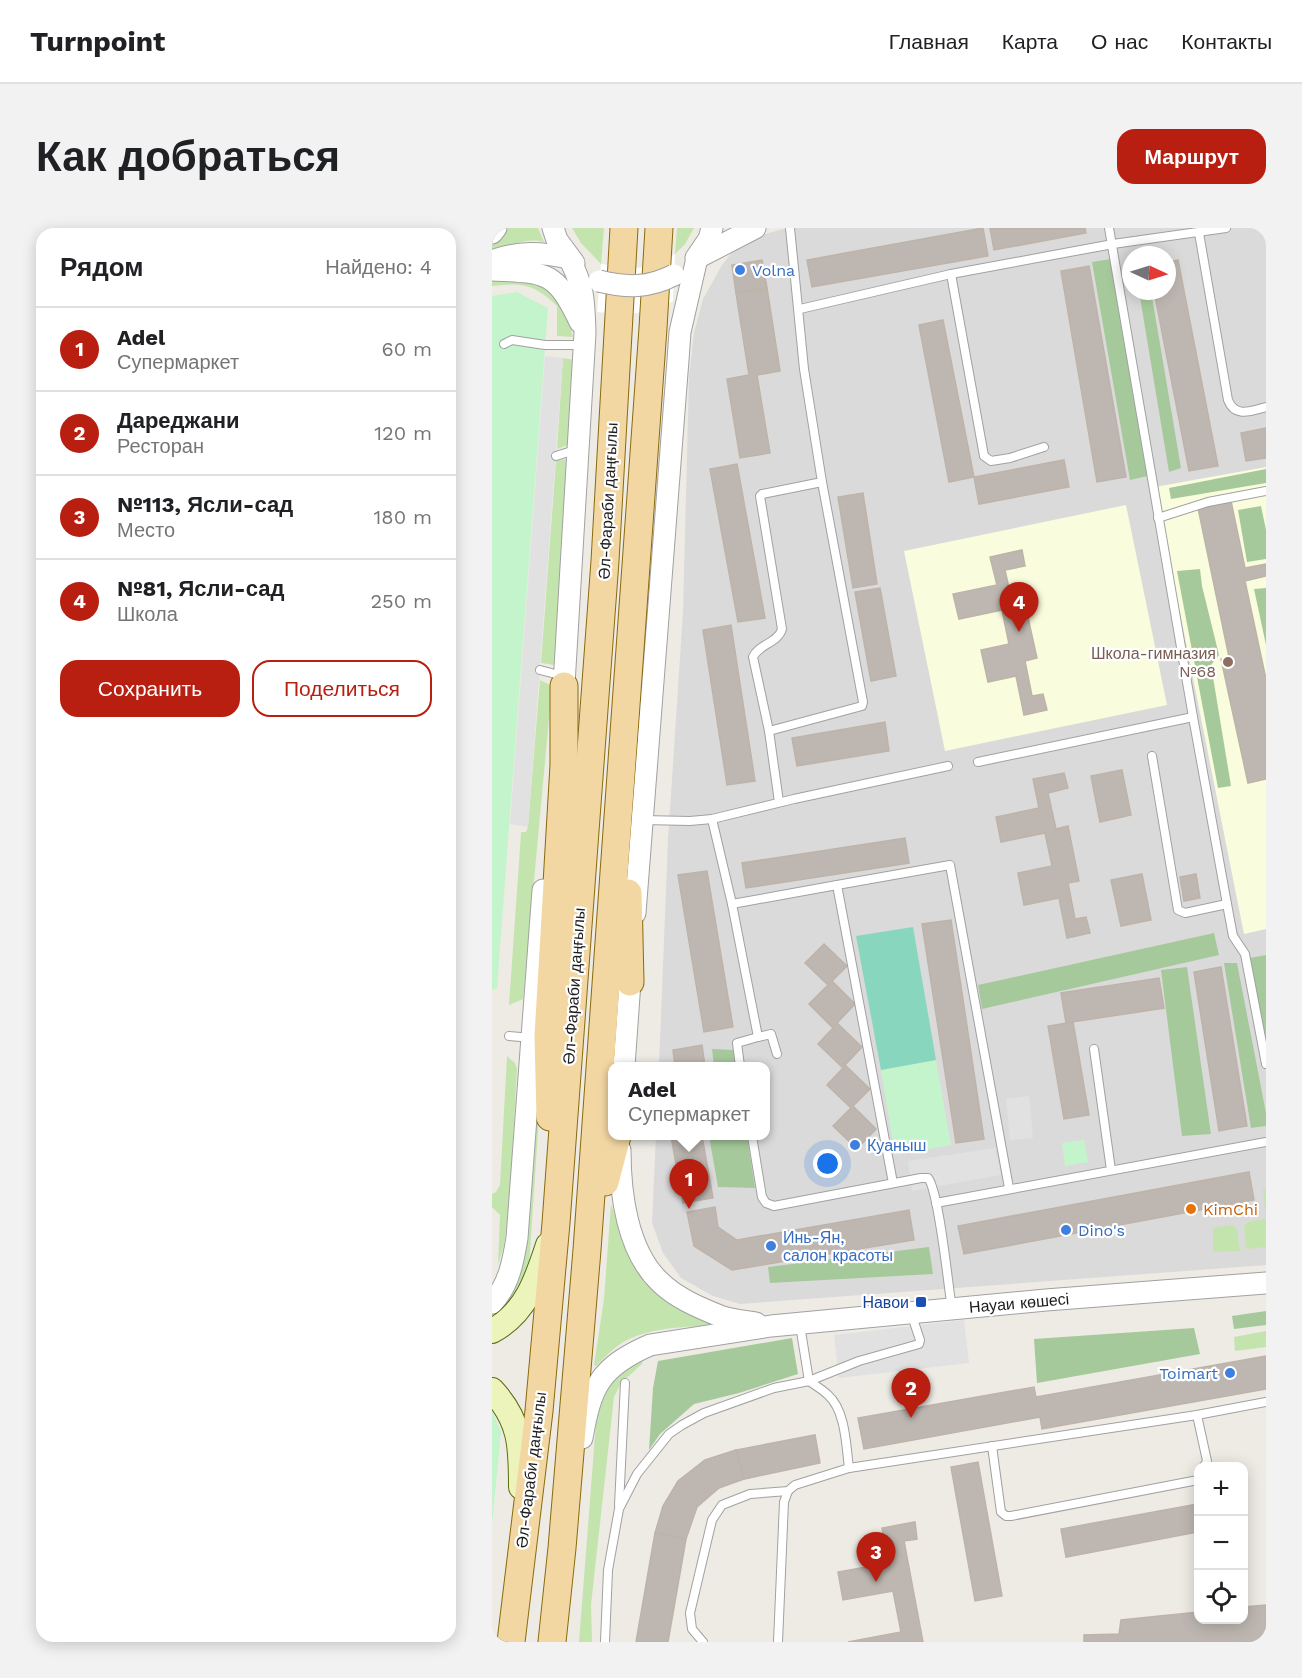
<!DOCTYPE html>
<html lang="ru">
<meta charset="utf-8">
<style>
body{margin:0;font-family:"Work Sans",sans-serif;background:#f2f2f2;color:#202124}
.controls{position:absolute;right:18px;bottom:18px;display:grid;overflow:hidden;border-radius:12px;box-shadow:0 3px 15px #0003}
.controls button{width:54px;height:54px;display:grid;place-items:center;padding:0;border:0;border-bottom:2px solid #e0e0e0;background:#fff;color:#202124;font:30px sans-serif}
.compass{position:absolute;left:630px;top:18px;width:54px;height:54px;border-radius:50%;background:#fff;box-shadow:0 3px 15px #0003;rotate:94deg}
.you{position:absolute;left:336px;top:936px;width:21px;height:21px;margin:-15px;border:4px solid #fff;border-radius:50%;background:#1a73e8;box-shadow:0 0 0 9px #1a73e833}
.badge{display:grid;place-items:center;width:39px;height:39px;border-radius:50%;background:#b91f11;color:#fff;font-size:20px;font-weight:700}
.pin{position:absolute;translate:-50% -50px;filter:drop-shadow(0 2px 3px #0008)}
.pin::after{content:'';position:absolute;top:32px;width:21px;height:18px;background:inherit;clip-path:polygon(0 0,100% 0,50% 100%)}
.popup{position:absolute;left:116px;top:834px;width:162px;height:78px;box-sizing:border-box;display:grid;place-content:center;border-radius:12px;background:#fff;filter:drop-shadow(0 2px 4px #0005);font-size:20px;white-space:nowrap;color:#757577}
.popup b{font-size:22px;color:#202124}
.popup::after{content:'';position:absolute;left:50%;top:100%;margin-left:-12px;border:12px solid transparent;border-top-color:#fff}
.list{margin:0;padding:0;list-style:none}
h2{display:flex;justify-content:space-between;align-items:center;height:78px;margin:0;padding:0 24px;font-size:26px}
h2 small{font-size:20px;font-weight:400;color:#757577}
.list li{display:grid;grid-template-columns:39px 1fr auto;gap:18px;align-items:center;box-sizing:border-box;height:84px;padding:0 24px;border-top:2px solid #e0e0e0}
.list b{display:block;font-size:22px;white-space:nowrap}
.list p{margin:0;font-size:20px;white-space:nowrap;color:#757577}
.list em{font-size:20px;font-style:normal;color:#757577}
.actions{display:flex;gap:12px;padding:18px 24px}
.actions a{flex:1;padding:14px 0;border:2px solid #b91f11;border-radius:18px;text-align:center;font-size:21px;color:#b91f11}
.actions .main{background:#b91f11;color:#fff}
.icon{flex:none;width:33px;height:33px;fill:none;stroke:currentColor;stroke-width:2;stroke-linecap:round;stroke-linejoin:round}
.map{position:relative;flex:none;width:774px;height:1414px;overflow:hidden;border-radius:18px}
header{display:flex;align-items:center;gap:36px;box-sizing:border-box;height:84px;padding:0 30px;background:#fff;border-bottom:2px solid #e0e0e0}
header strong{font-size:28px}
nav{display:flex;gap:33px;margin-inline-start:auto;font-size:21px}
.intro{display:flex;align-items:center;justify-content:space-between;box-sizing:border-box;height:144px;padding:0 36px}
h1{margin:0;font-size:42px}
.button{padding:15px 27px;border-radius:18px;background:#b91f11;color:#fff;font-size:21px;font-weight:700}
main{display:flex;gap:36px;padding:0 36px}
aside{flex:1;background:#fff;border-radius:18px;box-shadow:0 3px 15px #0003}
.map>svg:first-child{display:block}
.residential{fill:#dbdada;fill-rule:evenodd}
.education{fill:#fafcde}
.grass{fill:#c4e4ae}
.forest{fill:#a6c99c}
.park{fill:#c4f4cc}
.pitch{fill:#88d6be}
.parking{fill:#e1e1e1}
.pier{fill:#fff}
.building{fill:#beb7b1;stroke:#beb3a8;stroke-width:1.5}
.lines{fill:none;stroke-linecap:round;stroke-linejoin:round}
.service-casing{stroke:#a1a1a1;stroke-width:10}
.tertiary-casing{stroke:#a1a1a1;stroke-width:23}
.secondary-casing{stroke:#596a0e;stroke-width:26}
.primary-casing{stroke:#8a6a0d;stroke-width:29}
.service{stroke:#fff;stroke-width:8}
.tertiary{stroke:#fff;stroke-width:21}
.secondary{stroke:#ecf4bc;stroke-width:24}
.primary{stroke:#f3d7a3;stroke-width:27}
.tertiary-bridge-casing{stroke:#a1a1a1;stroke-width:23;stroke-linecap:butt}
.tertiary-bridge{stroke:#fff;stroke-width:21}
.shop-dot{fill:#3f7fe0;stroke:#fff;stroke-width:2}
.education-dot{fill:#8d6e63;stroke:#fff;stroke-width:2}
.food-dot{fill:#e8710a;stroke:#fff;stroke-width:2}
.transit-dot{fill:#1a4fb4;stroke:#fff;stroke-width:2}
.labels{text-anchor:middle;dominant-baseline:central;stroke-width:4.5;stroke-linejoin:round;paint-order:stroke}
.shop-label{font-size:16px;fill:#366cbe;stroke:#fff;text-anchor:start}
.street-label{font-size:16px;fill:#1d1d1d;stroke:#fff}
.education-label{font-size:16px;fill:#785e54;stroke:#fff;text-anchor:end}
.food-label{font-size:16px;fill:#c56008;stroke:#fff;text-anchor:start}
.transit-label{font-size:16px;fill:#164399;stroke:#fff;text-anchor:end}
</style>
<header>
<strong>Turnpoint</strong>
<nav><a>Главная</a><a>Карта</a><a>О нас</a><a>Контакты</a></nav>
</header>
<div class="intro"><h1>Как добраться</h1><a class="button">Маршрут</a></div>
<main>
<aside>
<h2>Рядом<small>Найдено: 4</small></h2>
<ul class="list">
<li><span class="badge">1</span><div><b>Adel</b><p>Супермаркет</p></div><em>60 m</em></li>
<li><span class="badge">2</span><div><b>Дареджани</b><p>Ресторан</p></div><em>120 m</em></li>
<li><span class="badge">3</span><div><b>№113, Ясли-сад</b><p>Место</p></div><em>180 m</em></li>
<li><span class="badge">4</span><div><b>№81, Ясли-сад</b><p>Школа</p></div><em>250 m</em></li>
</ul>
<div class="actions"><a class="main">Сохранить</a><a>Поделиться</a></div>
</aside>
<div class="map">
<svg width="774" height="1414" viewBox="0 0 774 1414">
<rect width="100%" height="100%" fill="#edebe4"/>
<!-- residential -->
<path class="residential" d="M295,0h479v1037l-526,39 -27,-8 -32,-18 -18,-25 -11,-30 4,-87h110v-70h-107l9,-226 15,-228 6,-235 5,-44 9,-34 19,-34 11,-14 29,-16zM639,27h36v36h-36z"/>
<!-- education -->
<g class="education">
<polygon points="774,239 774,701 752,706 663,259"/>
<polygon points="634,277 675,477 453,523 412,323"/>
</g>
<!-- grass -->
<g class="grass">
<path d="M16,0h30l6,14c-19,-5 -35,4 -52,12v-9z"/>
<polygon points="80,0 112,0 109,36 89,15"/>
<polygon points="185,0 202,0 193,16 183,26"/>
<path d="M0,49l50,5 20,14 11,41 -16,-1v-30c-21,-21 -35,-24 -65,-20z"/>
<polygon points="71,130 83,132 79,216 65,221"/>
<polygon points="76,231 63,437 49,435 64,233"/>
<polygon points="48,452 60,458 31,771 17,777 29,606 29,604 34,604 36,599"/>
<polygon points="60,647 49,859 36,1053 0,1095 0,1083 20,1058"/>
<polygon points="15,828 23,835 25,841 17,981 12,1017 6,1037 8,987 0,979 0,966 4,964 8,957"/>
<polygon points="771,961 774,961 774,1019 754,1021 752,998 756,994 774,991"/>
<path d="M119,976l13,40 11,21 102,60c-36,2 -79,-1 -112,16 -11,6 -20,16 -29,25l-2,-1 10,-66z"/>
<polygon points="739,997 745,1001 748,1023 721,1024 721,1000"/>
<polygon points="774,1103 774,1119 743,1123 742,1109"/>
<path d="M151,1127l-1,9 -21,19 -7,14 -23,208 1,37h-13l18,-232c11,-31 20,-36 46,-55z"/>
</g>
<!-- forest -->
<g class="forest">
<polygon points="619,31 656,248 638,252 600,34"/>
<polygon points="647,63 659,63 689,240 677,244"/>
<polygon points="774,241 774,255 679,271 677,260"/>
<polygon points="769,278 774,302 774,331 755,334 746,282"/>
<polygon points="708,341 710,358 727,427 719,437 739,558 726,560 685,343"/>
<polygon points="774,360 774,417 762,361"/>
<polygon points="722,705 727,727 490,781 486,757"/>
<polygon points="774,727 774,813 758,730"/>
<polygon points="732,735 745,735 774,885 774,898 759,900"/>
<polygon points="695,739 719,906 690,908 669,742"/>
<polygon points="220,821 242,822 244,838 222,838"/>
<polygon points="217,908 255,908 263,960 226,959"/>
<polygon points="437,1019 441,1046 278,1055 276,1039"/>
<polygon points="774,1083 774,1097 742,1101 740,1088"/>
<polygon points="702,1100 708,1126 545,1155 542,1111"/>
<polygon points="300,1110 306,1146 247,1165 202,1176 168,1206 157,1222 161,1160 166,1133"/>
</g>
<!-- park -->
<g class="park">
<polygon points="25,64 56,80 5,760 0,762 0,68"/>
<polygon points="444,832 459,917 403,927 389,842"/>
<polygon points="592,912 596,934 573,938 570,915"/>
<polygon points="0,1183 9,1204 0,1296"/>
</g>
<!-- pitch -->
<polygon class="pitch" points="421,699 444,832 389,842 364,708"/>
<!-- parking -->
<g class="parking">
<polygon points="53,128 71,130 36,599 18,596"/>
<polygon points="537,868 541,910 518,912 514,871"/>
<polygon points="503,920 509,947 420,963 416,933"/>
<polygon points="472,1092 477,1135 347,1150 342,1107"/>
</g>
<!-- pier -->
<polygon class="pier" points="183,26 181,73 170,79 136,87 105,84 109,36 142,40 157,39 171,34"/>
<!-- building -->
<g class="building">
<polygon points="491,0 496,28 320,59 315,32"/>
<polygon points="498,0 593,0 594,5 502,22"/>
<polygon points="270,32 275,60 244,65 240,37"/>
<polygon points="686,32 726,238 697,243 662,63 675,63 675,34"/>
<polygon points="597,38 634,249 605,254 569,43"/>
<polygon points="275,60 288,143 265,147 278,225 248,230 235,151 257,147 244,65"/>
<polygon points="451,92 482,249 457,254 427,97"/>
<polygon points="774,200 774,230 754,233 749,205"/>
<polygon points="572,232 577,259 487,276 482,249"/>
<polygon points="245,236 273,390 246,394 218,241"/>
<polygon points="371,265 385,356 361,360 346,269"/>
<polygon points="739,273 753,340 774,336 774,348 753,353 774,451 774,551 756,555 729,431 737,429 706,280"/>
<polygon points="530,322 533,338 513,342 521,378 533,376 545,430 533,433 540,468 551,466 555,482 532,487 524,448 496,454 489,422 517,416 510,382 467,391 461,366 505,357 498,329"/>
<polygon points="388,360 404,448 379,453 363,364"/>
<polygon points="239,397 263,553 235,557 211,402"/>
<polygon points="393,494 397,523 305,538 300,510"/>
<polygon points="630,542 639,587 608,594 599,548"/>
<polygon points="572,545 576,560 556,565 564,601 576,598 587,653 576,655 583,691 594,689 598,705 575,710 567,670 532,677 526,645 560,638 553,605 509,614 504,589 547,580 541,551"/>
<polygon points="413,610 417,635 254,660 250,635"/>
<polygon points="215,643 241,799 212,804 186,647"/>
<polygon points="650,646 659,692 629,698 619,652"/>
<polygon points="704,646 708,670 692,673 688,649"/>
<polygon points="459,692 492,911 464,915 430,696"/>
<polygon points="332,716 355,738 340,753 363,776 345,795 370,819 353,837 378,861 361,878 384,901 365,921 341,898 359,880 335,857 351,840 326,816 341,800 317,776 336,757 313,735"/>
<polygon points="729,739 755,898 727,903 702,744"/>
<polygon points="667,750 672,780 574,795 569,765"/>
<polygon points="581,794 597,887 572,891 556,798"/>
<polygon points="210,817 213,838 183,838 181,822"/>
<polygon points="179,908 210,908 221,970 191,975"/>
<polygon points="757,944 762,972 472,1026 466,998"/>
<polygon points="223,979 226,999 245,1012 417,982 422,1012 240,1042 202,1018 195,984"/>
<polygon points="774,1128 774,1161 550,1201 548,1189 372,1221 366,1190 542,1159 544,1169"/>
<polygon points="323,1207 328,1235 252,1251 244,1222"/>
<polygon points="244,1222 252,1251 227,1260 205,1279 194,1311 163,1305 171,1278 186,1253 213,1232"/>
<polygon points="486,1234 510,1368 483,1373 459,1239"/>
<polygon points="706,1276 706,1304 574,1329 569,1301"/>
<polygon points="423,1294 425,1311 412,1313 431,1414 356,1414 409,1404 401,1363 351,1372 346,1344 396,1335 390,1300"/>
<polygon points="163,1305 194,1311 176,1414 144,1414"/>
<polygon points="774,1377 774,1414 592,1414 592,1407 627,1406 629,1392 706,1384 706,1392 752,1392 752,1379"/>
</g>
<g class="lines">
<defs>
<g id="service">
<polyline points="617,0 701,489 735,676 741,708 753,726 774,836"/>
<path d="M707,5l29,167c7,18 23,11 38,7"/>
<polyline points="459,46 492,228 499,233 518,230 552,219"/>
<polyline points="308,81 459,46 621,16 734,0"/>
<polyline points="12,116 20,112 53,117 92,117"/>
<polyline points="64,228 86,221"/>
<polyline points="666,290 716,274 774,263"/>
<polyline points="48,442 71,448"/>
<polyline points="277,503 370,478 371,474 330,254"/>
<polyline points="660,528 686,682 693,685 735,676"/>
<polyline points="486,534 701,489"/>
<path d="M287,574l-10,-71 -16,-74c6,-13 25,-14 29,-28l-22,-133 2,-2 60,-12 -18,-113 -14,-141"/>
<polyline points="220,591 240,676 266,809 245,815 248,838"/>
<polyline points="151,592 198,593 220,591 302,571 456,538"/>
<polyline points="345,657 458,637 517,960"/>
<polyline points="240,676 345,657 401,955"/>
<polyline points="17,808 40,810"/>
<polyline points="266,809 279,806 285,826"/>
<polyline points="602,821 619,942"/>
<path d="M260,908l10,61 4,6 8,3 147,-28h7c11,13 20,107 24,131"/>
<polyline points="444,975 774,914"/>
<path d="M308,1097l9,56c6,4 14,9 19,14 18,16 18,51 21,73"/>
<polyline points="705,1187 715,1233 712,1238"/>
<polyline points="500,1218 509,1284 514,1288 519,1288 706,1252"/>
<polyline points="127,1277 133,1155"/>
<polyline points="113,1414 116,1342 127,1281 145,1246 177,1206 190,1197 212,1185 282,1160 317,1153 367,1133 427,1116 428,1112 419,1085"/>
<polyline points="211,1414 200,1401 198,1385 220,1292 230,1277 258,1266 296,1263 303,1257 357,1240 705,1187 774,1174"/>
<polyline points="286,1414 292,1274 296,1263"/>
</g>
<g id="tertiary">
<polyline points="61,0 65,12 82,35"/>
<polyline points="0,5 4,0"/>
<polyline points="204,30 217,11 220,0"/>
<polyline points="205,30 263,0"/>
<path d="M0,33c27,-10 49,-9 77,-3"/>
<path d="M0,42c54,2 64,1 88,52"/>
<path d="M71,473l22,-368c-1,-33 -1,-46 -16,-75"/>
<polyline points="143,685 186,132 188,104 205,30"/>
<polyline points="132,838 139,740"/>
<path d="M128,922c0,43 7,101 40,132 16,16 40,26 60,34 11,4 24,5 36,7"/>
<path d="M0,1075c17,-18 21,-41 25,-65l26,-348"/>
<path d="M90,1210c9,-52 18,-71 68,-93l121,-19 275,-26 220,-17"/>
</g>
<g id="secondary">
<path d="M0,1103c34,-18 45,-52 56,-86"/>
<path d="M0,1162c29,31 29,57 29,97"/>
</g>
<g id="primary">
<polyline points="136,665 138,754"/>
<polyline points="58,889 56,808 72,537 72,458"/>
<polyline points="113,954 125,908"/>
<polyline points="19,1414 47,1183 64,995 113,333 132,0"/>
<polyline points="60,1414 70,1320 95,1022 161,100 167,0"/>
</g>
</defs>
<!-- service casing -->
<use href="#service" class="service-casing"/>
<!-- tertiary casing -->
<use href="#tertiary" class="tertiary-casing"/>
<!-- secondary casing -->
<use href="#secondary" class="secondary-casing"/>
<!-- primary casing -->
<use href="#primary" class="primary-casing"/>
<!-- service -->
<use href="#service" class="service"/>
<!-- tertiary -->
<use href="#tertiary" class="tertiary"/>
<!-- secondary -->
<use href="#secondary" class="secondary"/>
<!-- primary -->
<use href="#primary" class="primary"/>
<defs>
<path id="tertiary-bridge" d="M107,53c28,7 50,7 75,-6"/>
</defs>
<!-- tertiary-bridge casing -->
<use href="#tertiary-bridge" class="tertiary-bridge-casing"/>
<!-- tertiary-bridge -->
<use href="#tertiary-bridge" class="tertiary-bridge"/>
</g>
<!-- markers -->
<g class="shop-dot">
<circle cx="248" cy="42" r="6"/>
<circle cx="363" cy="917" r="6"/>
<circle cx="574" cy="1002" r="6"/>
<circle cx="279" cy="1018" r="6"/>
<circle cx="738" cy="1145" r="6"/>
</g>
<circle class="education-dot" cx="736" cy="434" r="6"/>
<circle class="food-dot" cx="699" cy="981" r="6"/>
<rect class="transit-dot" x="423" y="1068" width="12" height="12" rx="3"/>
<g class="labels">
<!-- shop labels -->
<g class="shop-label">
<text x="260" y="42">Volna</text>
<text x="375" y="917">Куаныш</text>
<text x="586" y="1002">Dino's</text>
<text x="291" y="1009">Инь-Ян,<tspan x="291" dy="18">салон красоты</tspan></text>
<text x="726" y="1145" text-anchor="end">Toimart</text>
</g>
<!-- street labels -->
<g class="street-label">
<text transform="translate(116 273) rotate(-87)">Әл-Фараби даңғылы</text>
<text transform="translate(82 758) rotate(-86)">Әл-Фараби даңғылы</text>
<text transform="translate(527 1075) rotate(-5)">Науаи көшесі</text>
<text transform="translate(39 1242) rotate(-83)">Әл-Фараби даңғылы</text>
</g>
<!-- education labels -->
<g class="education-label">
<text x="724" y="425">Школа-гимназия<tspan x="724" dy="18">№68</tspan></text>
</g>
<!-- food labels -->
<g class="food-label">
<text x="711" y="981">KimChi</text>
</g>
<!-- transit labels -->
<g class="transit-label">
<text x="417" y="1074">Навои</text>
</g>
</g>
</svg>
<div class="controls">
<button>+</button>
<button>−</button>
<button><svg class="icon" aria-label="locate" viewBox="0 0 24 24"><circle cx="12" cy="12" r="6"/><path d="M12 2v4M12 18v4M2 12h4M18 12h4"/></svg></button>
</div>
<svg class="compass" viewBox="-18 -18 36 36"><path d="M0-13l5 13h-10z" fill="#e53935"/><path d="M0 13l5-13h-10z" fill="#757577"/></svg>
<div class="you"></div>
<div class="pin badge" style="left:197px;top:981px">1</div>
<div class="popup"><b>Adel</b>Супермаркет</div>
<div class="pin badge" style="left:419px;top:1190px">2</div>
<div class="pin badge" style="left:384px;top:1354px">3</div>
<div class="pin badge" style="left:527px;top:404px">4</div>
</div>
</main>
